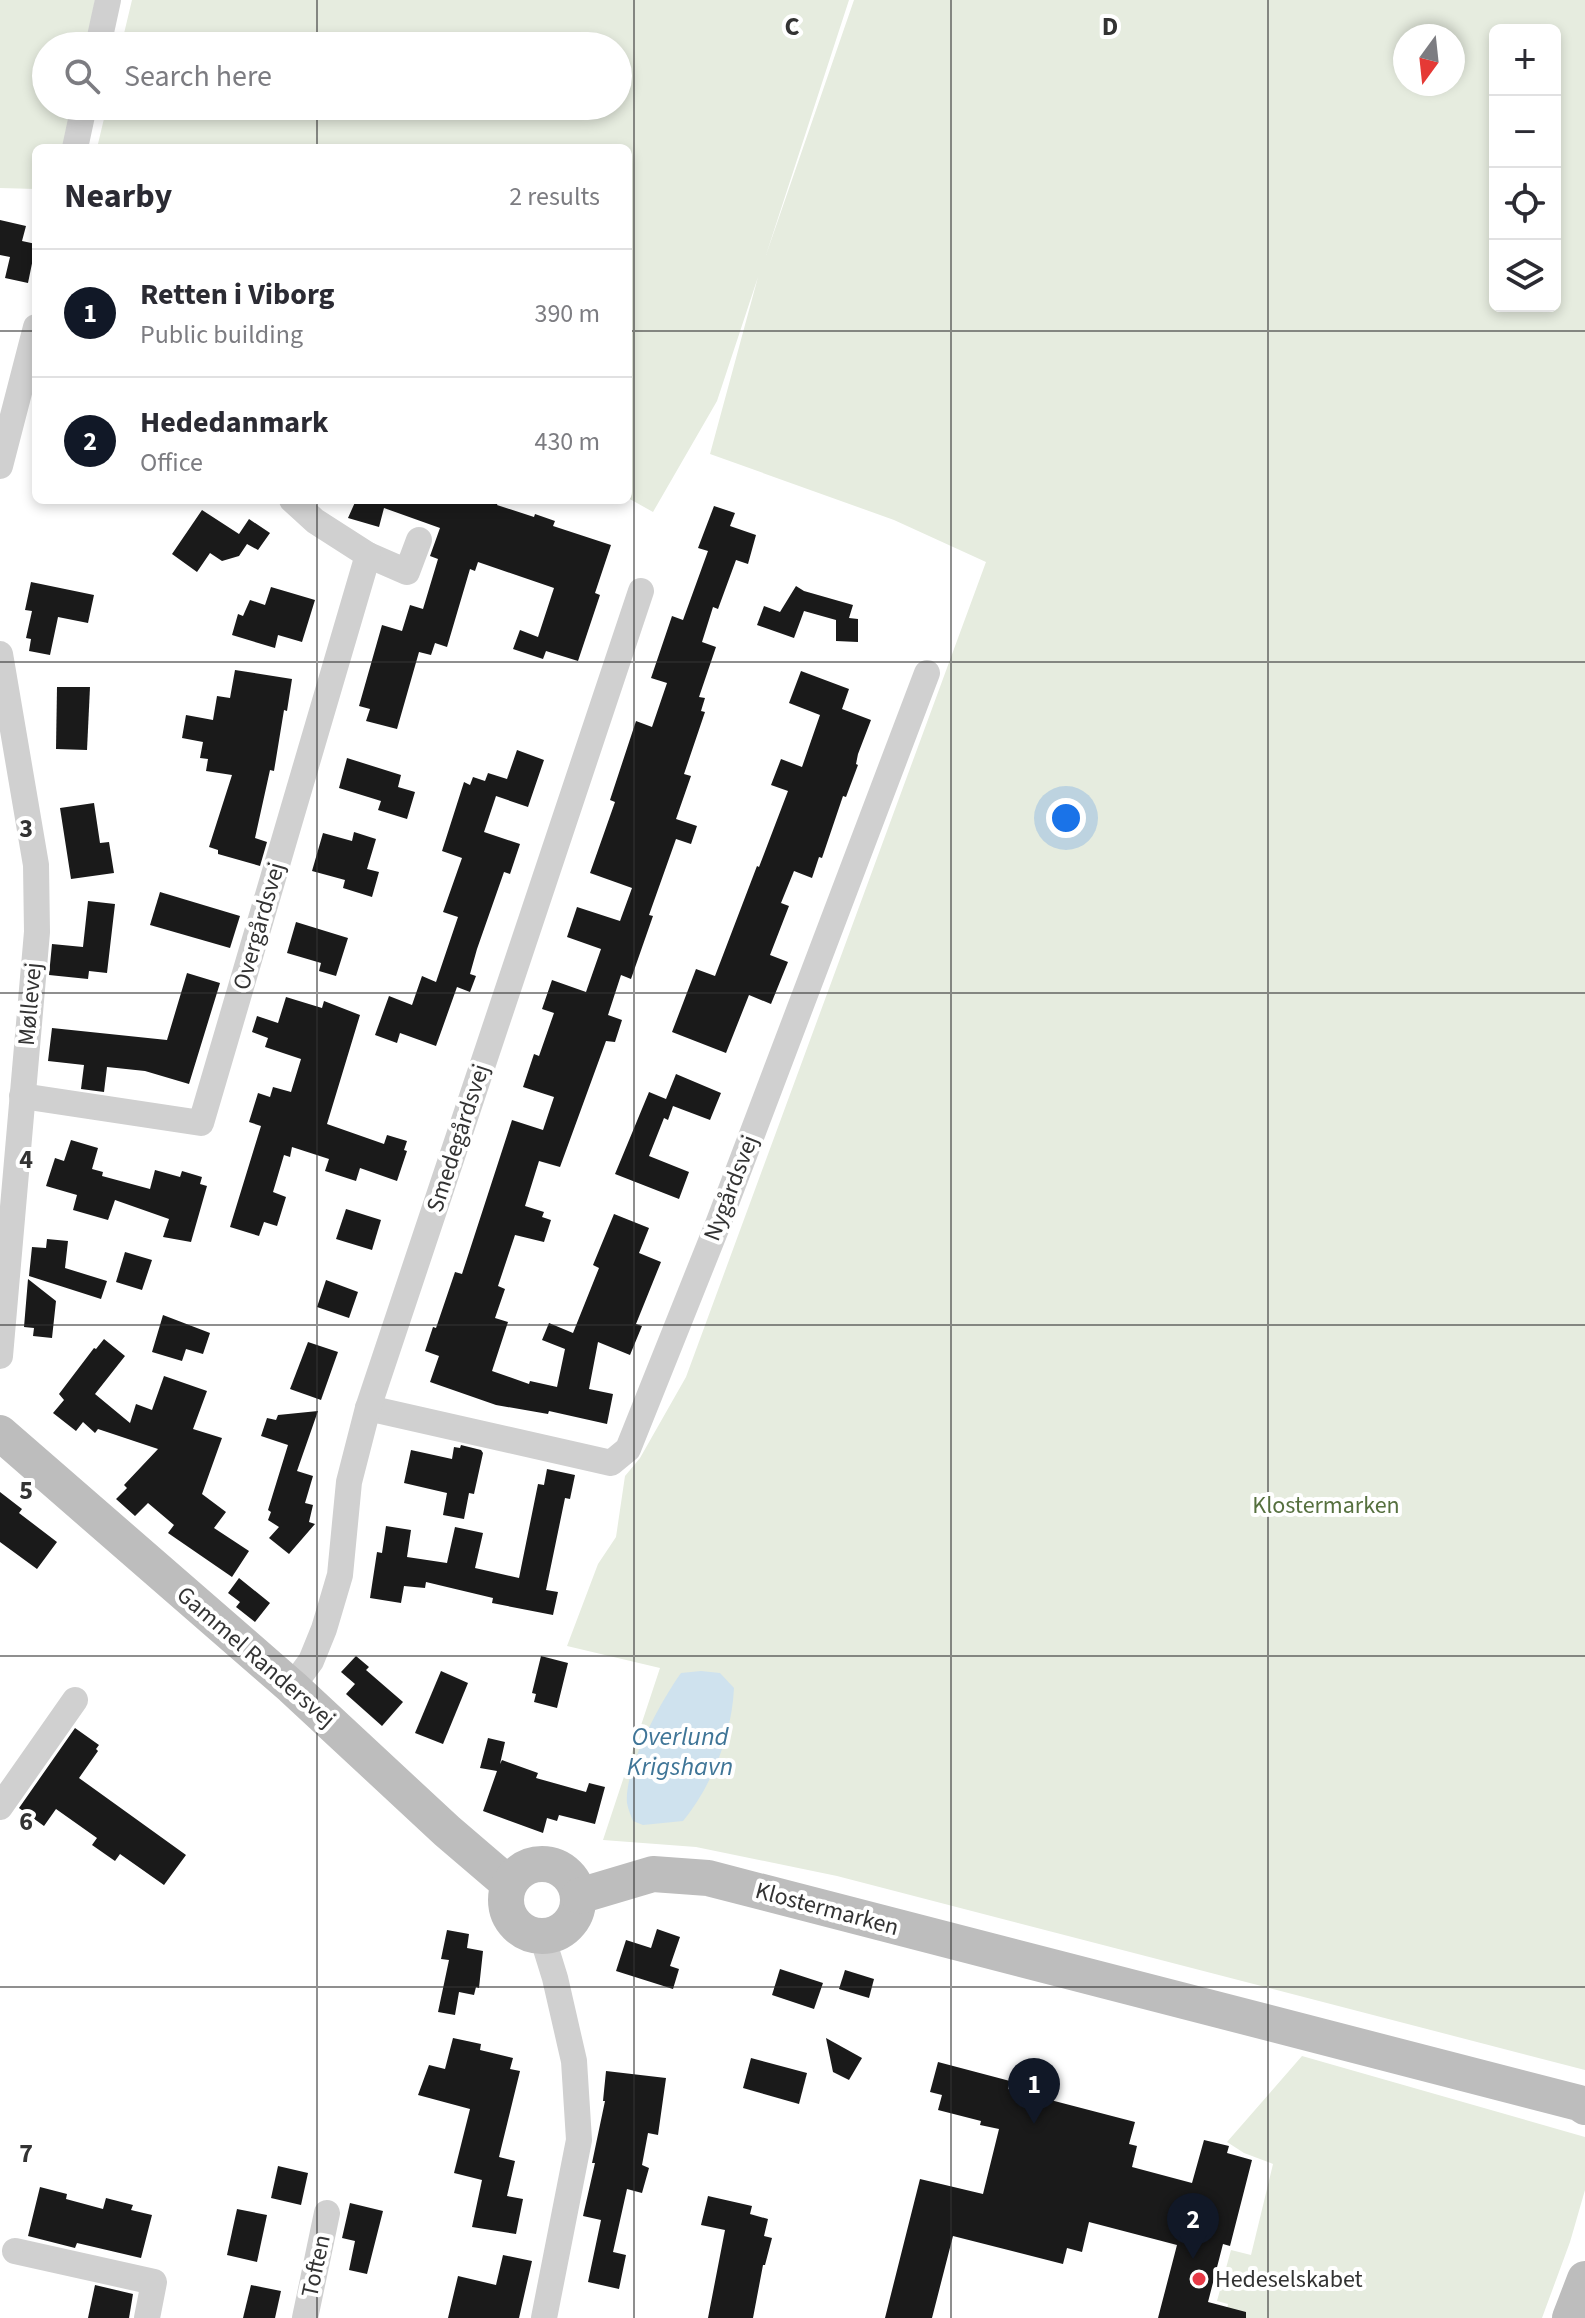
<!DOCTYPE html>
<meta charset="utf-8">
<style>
body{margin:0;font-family:"Source Sans 3",sans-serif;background:#f2f2f3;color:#2b2b33}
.controls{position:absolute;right:24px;top:24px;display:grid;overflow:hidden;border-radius:12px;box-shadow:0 4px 12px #0003}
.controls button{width:72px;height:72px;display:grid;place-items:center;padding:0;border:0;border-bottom:2px solid #e1e1e2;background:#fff;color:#2b2b33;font:40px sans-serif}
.compass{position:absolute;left:1393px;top:24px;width:72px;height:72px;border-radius:50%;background:#fff;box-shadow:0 4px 12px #0003;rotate:195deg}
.you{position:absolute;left:1066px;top:818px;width:28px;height:28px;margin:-20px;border:6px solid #fff;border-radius:50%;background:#1a73e8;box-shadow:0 0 0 12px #1a73e833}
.badge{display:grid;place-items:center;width:52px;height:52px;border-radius:50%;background:#111827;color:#fff;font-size:26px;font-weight:700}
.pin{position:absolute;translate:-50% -66px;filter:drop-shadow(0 2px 4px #0008)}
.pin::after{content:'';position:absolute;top:42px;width:28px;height:24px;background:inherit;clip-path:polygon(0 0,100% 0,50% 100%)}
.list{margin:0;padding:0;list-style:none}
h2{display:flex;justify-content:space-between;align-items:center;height:104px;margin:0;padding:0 32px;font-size:34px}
h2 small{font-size:26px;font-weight:400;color:#7c7c81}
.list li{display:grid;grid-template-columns:52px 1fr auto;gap:24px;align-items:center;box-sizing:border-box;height:128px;padding:0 32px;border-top:2px solid #e1e1e2}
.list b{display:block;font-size:30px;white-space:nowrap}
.list p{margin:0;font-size:26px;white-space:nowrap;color:#7c7c81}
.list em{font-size:26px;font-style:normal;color:#7c7c81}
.icon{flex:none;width:44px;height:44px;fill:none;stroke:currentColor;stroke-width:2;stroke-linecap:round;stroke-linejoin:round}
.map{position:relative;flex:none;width:1585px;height:2318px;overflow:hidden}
.search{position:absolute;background:#fff;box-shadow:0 4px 12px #0003;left:32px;top:32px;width:600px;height:88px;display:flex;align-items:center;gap:20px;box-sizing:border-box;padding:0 28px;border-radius:44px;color:#7c7c81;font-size:30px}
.panel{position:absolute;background:#fff;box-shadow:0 4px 12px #0003;left:32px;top:144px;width:600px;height:360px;border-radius:12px}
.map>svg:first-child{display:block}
.green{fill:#e6ecdf;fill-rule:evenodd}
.water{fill:#cfe2ee}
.building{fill:#1a1a1a}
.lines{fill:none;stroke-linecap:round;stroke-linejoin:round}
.street{stroke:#d0d0d0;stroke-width:26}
.secondary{stroke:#bdbdbd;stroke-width:36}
.grid{fill:none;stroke:#333;stroke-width:2;stroke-opacity:0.55}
.poi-dot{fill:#e63946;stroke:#fff;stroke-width:3}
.labels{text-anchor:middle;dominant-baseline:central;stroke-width:8;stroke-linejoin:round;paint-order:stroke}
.street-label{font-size:24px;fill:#333;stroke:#fff}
.park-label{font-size:24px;fill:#56703f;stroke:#fff}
.poi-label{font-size:24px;fill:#333;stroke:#fff;text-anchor:start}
.water-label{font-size:26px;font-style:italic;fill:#3f7597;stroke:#fff}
.grid-label{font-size:26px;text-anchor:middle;font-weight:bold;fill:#333;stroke:#fff;stroke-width:8;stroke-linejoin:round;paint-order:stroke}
</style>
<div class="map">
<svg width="1585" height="2318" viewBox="0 0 1585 2318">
<rect width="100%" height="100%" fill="#fff"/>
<!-- green -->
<g class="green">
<polygon points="0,0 95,0 86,46 46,46 46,106 75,106 67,148 36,148 36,189 0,188"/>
<path d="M132,0h717l-83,255 88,-255h731v2070l-748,-194 -141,-29 -93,-7 57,-172 -93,-22 31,-82 18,-27 9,-61 15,-18 46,-81 300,-815 -92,-42 -184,-66 48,-177 -41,124 -64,111 -25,-14v-350h-531l10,-42h511v-60h-497zM1495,30h60v276h-60zM1405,36h48v48h-48z"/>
<polygon points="1302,2056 1585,2137 1585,2190 1570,2242 1542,2318 1225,2318 1228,2304 1217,2301 1231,2250 1251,2255 1273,2164 1244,2153 1227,2142"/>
</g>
<!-- water -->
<path class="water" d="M701,1671l19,2 14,15c-2,46 -22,98 -51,133l-40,4 -10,-4c-2,-5 -5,-12 -6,-18 -3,-35 34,-102 54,-130z"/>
<!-- building -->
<g class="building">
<polygon points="0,220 26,226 22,241 36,244 28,283 5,278 10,257 0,255"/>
<polygon points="356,500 499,500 497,505 534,517 535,514 555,521 553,526 611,545 595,593 600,595 578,661 546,651 543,659 513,649 520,630 538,637 554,588 478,562 475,571 470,569 447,647 435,643 431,655 419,652 397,729 366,721 370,709 359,706 382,625 402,631 410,605 423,609 438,559 430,556 440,528 384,508 379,527 348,518"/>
<polygon points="714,506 735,513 730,526 756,535 748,564 736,560 718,609 713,607 702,642 716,647 699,697 705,698 701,711 705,712 684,774 691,776 676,819 697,826 691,844 676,839 649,915 653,916 631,979 621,975 608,1015 622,1020 615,1042 606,1041 560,1167 539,1161 525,1206 544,1212 542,1217 551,1220 544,1242 515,1235 498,1286 505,1289 495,1318 508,1322 492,1371 529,1384 530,1381 557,1387 565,1349 542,1340 549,1323 573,1333 599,1268 593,1265 614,1214 649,1228 639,1253 661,1262 636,1324 642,1326 630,1355 598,1342 589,1389 613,1394 607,1424 549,1411 548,1414 496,1405 430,1382 439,1356 425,1351 433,1327 436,1328 455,1272 462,1274 512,1120 543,1130 554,1097 523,1087 534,1054 539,1056 554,1013 542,1009 552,980 586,992 601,949 567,937 577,907 620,921 632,888 590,873 615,802 610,800 636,721 652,727 667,683 651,678 672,616 683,620 708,551 698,548"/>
<polygon points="202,510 239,534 249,519 270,533 258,550 247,544 239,556 222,561 210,553 197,572 172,554"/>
<polygon points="31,582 94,595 88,623 58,617 50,655 29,651 31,639 26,638 32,611 25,610"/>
<polygon points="796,586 804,591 853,605 849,618 858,619 858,642 836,641 836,620 804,611 794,638 757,625 764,606 780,612"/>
<polygon points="271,587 315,600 302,642 278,635 275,648 232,635 238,614 243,616 250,600 265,605"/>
<polygon points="235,670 292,679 287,711 284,710 274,771 270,770 255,838 267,842 260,866 218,854 218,850 209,847 232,775 206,771 208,759 200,758 203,742 182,738 186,715 213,720 217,696 230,698"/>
<polygon points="801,671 849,689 842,709 871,720 858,754 856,764 858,765 846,797 843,796 822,858 819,857 812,878 794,871 781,903 789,906 770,955 788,962 771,1004 749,995 726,1053 672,1032 696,969 715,976 757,866 759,867 788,791 771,785 781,759 802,767 820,715 789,703"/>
<polygon points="57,687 90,687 87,750 56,749"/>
<polygon points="517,750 544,760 528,807 496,796 484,832 520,844 510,874 504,872 477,949 470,974 476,976 470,992 457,987 436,1046 400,1033 397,1043 375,1035 389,996 412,1005 422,976 436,982 458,917 443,912 462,858 442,851 464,782 470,785 473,777 485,781 488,773 507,779"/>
<polygon points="347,758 401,775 398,787 415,792 407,819 378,810 381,801 339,788"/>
<polygon points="94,803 100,843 109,842 114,873 71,879 60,808"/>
<polygon points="354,832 376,839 367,869 379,872 372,897 343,888 345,880 312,871 323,833 352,841"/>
<polygon points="160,892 240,916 230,948 150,925"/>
<polygon points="88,901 115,904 107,973 89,971 88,979 49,975 52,944 83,947"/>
<polygon points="296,922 348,938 336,976 319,971 321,963 287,953"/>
<polygon points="187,973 220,983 189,1084 145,1071 107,1067 104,1092 81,1089 84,1065 48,1061 52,1028 167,1040"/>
<polygon points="286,997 322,1008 324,1001 360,1015 327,1124 384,1144 387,1135 407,1141 404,1150 407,1151 397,1181 360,1168 356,1181 325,1171 329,1159 292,1147 290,1157 284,1155 273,1192 286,1197 277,1226 264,1222 259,1236 230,1227 261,1126 249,1122 258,1093 270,1097 273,1087 291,1092 301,1059 265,1047 268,1038 252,1032 257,1016 278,1023"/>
<polygon points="676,1074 721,1093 710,1120 673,1106 668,1120 664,1118 649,1156 689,1172 679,1199 615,1174 649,1092 666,1099"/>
<polygon points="71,1140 98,1148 92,1169 103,1172 102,1176 150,1189 155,1170 180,1177 182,1171 202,1177 200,1184 207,1186 191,1242 163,1237 169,1219 115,1200 108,1220 73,1210 77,1195 46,1186 55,1158 64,1161"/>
<polygon points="346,1209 381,1220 372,1250 336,1239"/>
<polygon points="47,1239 68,1241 65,1268 107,1281 101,1299 29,1276 32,1247 46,1248"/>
<polygon points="125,1252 152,1260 142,1290 116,1282"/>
<polygon points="28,1279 56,1301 52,1338 33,1336 34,1328 24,1327"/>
<polygon points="326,1280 358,1292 349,1318 317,1307"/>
<polygon points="163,1315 210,1333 203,1354 186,1349 182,1361 152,1352"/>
<polygon points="104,1339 125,1356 95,1394 130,1423 136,1404 152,1410 164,1376 207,1391 193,1429 222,1438 202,1494 226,1512 214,1528 249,1551 232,1577 168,1533 174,1525 148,1503 135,1516 116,1499 127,1488 124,1485 158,1449 98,1429 95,1433 83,1422 76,1431 53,1413 64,1400 59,1394 94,1348 96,1349"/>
<polygon points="308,1342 338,1352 321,1400 290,1389"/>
<polygon points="318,1411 297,1471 313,1476 305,1503 313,1505 309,1522 315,1524 289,1554 269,1538 279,1527 268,1520 271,1512 268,1510 288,1445 261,1436 267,1418 276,1420 278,1415"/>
<polygon points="461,1445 481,1450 483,1453 474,1494 469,1493 464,1519 443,1515 447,1493 404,1483 411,1450 452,1459 454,1447 460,1448"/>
<polygon points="547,1469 575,1475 570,1499 565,1498 546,1590 558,1592 553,1615 492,1603 493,1598 426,1582 425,1588 404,1586 401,1603 370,1598 377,1552 382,1553 386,1526 411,1530 407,1557 447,1563 455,1527 483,1533 475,1568 519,1578 538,1484 544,1485"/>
<polygon points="0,1492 22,1509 19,1513 57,1542 37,1569 0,1542"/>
<polygon points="239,1578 270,1603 255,1622 236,1607 240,1602 228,1593"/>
<polygon points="356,1656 369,1667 366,1670 403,1702 382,1726 346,1694 355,1684 341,1672"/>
<polygon points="541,1656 568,1663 557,1708 534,1702 536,1694 532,1693"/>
<polygon points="441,1671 468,1683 443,1744 415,1733"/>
<polygon points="75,1728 99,1745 96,1749 98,1751 79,1778 186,1855 164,1885 120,1854 115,1861 92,1845 97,1838 56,1809 44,1826 19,1808"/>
<polygon points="488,1738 505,1742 500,1764 502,1760 538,1773 536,1778 586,1792 589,1783 605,1787 595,1824 559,1815 557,1821 547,1818 543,1833 483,1811 497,1771 480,1768"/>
<polygon points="657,1929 680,1937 670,1966 679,1969 673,1989 616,1971 626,1940 651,1948"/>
<polygon points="447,1930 469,1934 467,1948 483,1951 479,1988 476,1987 474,1995 459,1992 455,2015 438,2012 449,1960 441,1959"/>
<polygon points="780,1969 823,1983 814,2009 772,1995"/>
<polygon points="845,1970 874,1979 869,1998 839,1989"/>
<polygon points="453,2038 481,2044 480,2050 513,2058 510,2069 520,2071 499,2157 515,2161 507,2196 523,2199 516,2234 472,2227 482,2180 454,2173 470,2109 418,2095 429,2065 445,2069"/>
<polygon points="826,2038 862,2058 849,2080 833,2072"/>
<polygon points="751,2058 807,2073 799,2104 743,2088"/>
<polygon points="938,2062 1010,2081 1008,2089 1135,2122 1129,2144 1137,2146 1132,2167 1192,2183 1204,2140 1229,2146 1227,2153 1252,2160 1230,2246 1223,2244 1208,2302 1246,2312 1246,2318 1158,2318 1177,2245 1089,2222 1082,2252 1067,2248 1063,2264 953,2236 932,2318 885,2318 920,2179 983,2194 999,2129 980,2125 981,2121 938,2110 942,2095 930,2092"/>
<polygon points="606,2071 666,2078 658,2135 648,2133 642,2165 649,2168 642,2193 627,2189 613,2252 626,2255 619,2289 588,2282 601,2220 583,2216 595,2163 592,2163 605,2101 603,2101"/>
<polygon points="278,2166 308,2173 301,2205 271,2198"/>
<polygon points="40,2187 67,2194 66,2199 103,2209 106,2198 133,2205 131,2210 152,2215 141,2258 77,2243 75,2248 28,2236"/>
<polygon points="708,2196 752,2206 750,2214 768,2219 764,2236 772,2238 765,2265 763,2265 753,2318 708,2318 725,2230 701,2225"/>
<polygon points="350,2203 383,2211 367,2274 349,2270 355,2241 342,2238"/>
<polygon points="237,2209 267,2215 257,2262 227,2255"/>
<polygon points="503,2255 532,2261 519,2318 448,2318 458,2276 496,2285"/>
<polygon points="95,2285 133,2294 129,2318 88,2318"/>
<polygon points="251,2285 281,2291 275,2318 243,2318"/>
</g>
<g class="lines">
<!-- street -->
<g class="street">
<polyline points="98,46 108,0"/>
<polyline points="75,148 84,106"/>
<polyline points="0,466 36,327"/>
<polyline points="368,555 407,572 419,540"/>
<polyline points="0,654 36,865 37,932 0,1356"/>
<polyline points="22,1096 201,1123 368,555 315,521 292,500"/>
<polyline points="368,1408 611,1463 628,1449 718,1224 927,673"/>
<polyline points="292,1687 311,1661 324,1629 340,1575 349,1482 368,1408 641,591"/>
<polyline points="0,1807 75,1700"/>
<polyline points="542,1936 555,1978 574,2061 579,2140 544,2318"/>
<polyline points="15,2251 154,2282 147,2318"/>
<polyline points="305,2318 327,2213"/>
</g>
<!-- secondary -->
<g class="secondary">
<polyline points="0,1433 292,1687 447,1831 509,1884"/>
<circle cx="542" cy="1900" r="36"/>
<polyline points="579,1896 653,1874 708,1878 1579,2103 1585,2107"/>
<polyline points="1570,2318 1585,2279"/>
</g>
</g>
<!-- grid -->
<path class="grid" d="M317,0v46M634,0v2318M951,0v2318M1268,0v2318M317,106v42M0,331h36M628,331h957M317,500v1818M0,662h1585M0,993h1585M0,1325h1585M0,1656h1585M0,1987h1585"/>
<!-- markers -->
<circle class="poi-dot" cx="1199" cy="2279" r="8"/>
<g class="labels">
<!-- street labels -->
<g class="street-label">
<text transform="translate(259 926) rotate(-74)">Overgårdsvej</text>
<text transform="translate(30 1004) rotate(-85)">Møllevej</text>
<text transform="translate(458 1138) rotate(-72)">Smedegårdsvej</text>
<text transform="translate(731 1188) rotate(-69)">Nygårdsvej</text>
<text transform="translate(256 1657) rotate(41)">Gammel Randersvej</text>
<text transform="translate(827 1909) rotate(15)">Klostermarken</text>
<text transform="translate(316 2266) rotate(-78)">Toften</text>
</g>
<!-- park labels -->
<g class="park-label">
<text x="1326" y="1505">Klostermarken</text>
</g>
<!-- poi labels -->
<g class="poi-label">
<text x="1215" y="2279">Hedeselskabet</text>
</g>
<!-- water labels -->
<g class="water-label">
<text x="680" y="1736">Overlund<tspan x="680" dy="30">Krigshavn</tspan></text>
</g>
</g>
<g class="grid-label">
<text x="792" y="35">C</text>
<text x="1110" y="35">D</text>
<text x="26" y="837">3</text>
<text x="26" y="1168">4</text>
<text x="26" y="1499">5</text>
<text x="26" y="1830">6</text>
<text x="26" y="2162">7</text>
</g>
</svg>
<div class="controls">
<button>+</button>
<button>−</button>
<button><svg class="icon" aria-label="locate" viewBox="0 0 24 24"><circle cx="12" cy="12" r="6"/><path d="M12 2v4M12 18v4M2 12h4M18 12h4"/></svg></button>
<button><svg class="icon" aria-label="layers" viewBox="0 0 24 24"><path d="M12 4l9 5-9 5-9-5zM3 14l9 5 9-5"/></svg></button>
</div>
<svg class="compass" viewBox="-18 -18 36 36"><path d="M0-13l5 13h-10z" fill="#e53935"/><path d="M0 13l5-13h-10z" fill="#7c7c81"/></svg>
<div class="you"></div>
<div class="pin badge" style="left:1034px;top:2124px">1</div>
<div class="pin badge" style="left:1193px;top:2259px">2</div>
<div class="search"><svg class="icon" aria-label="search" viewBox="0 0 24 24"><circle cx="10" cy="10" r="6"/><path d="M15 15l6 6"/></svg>Search here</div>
<section class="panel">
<h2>Nearby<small>2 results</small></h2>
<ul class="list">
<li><span class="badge">1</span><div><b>Retten i Viborg</b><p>Public building</p></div><em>390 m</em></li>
<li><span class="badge">2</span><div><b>Hededanmark</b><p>Office</p></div><em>430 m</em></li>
</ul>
</section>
</div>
